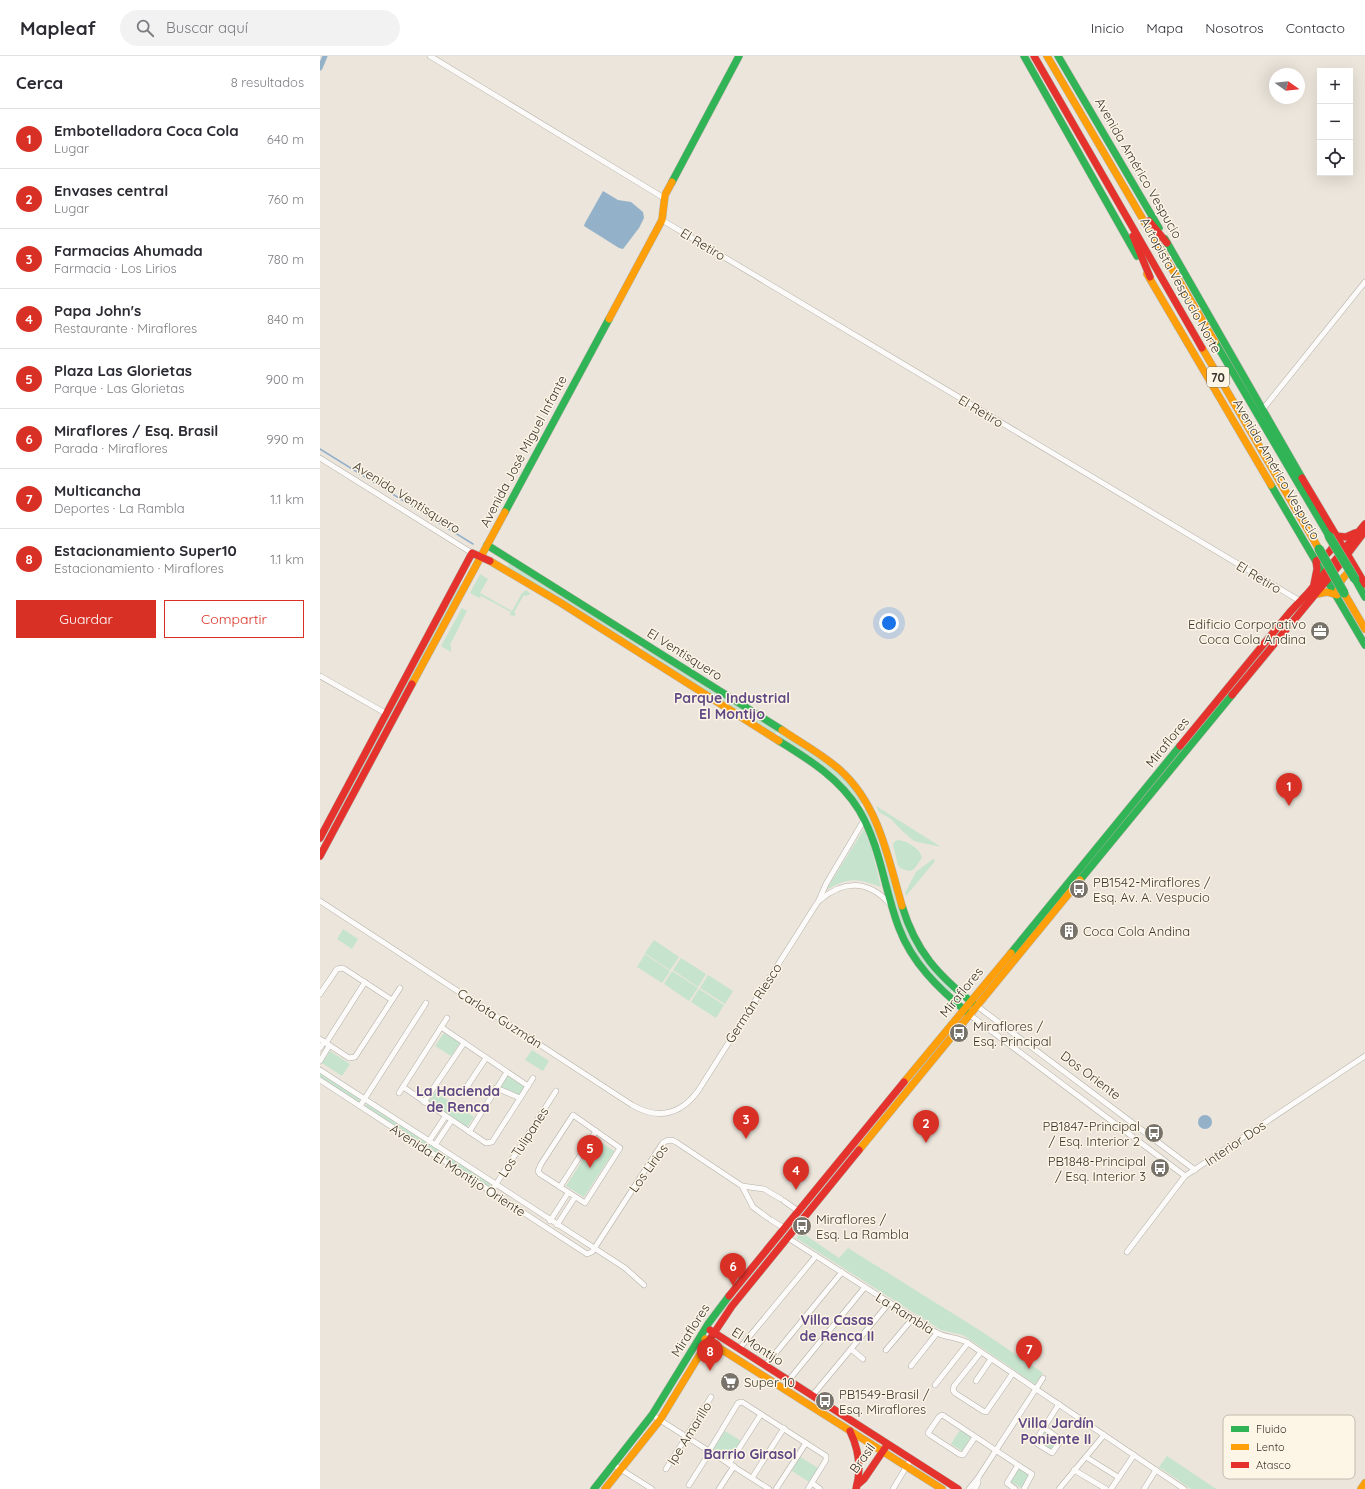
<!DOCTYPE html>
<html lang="es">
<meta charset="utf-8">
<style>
body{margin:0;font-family:Quicksand,sans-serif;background:#f2f2f3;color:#2b2b33}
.controls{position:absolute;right:12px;top:12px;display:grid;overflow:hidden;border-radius:0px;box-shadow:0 4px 16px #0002}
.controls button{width:36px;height:36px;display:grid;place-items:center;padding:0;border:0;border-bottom:1px solid #e1e1e2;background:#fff;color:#2b2b33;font:20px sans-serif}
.compass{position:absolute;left:949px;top:12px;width:36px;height:36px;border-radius:50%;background:#fff;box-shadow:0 4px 16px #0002;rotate:105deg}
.you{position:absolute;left:569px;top:567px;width:14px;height:14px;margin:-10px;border:3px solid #fff;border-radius:50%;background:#1a73e8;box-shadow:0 0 0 6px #1a73e833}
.badge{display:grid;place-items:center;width:26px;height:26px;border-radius:50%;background:#d93025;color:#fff;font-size:13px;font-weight:700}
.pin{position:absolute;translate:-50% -33px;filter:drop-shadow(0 1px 2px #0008)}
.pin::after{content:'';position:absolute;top:21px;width:14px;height:12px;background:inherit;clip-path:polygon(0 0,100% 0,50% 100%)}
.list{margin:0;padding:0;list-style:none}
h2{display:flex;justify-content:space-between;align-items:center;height:52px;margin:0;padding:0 16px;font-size:17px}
h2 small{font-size:13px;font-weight:400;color:#7c7c81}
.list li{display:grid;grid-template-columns:26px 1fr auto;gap:12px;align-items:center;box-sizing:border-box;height:60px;padding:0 16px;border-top:1px solid #e1e1e2}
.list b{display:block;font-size:15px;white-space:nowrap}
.list p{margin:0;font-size:13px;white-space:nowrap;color:#7c7c81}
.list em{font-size:13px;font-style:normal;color:#7c7c81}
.actions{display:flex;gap:8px;padding:12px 16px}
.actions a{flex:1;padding:9px 0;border:1px solid #d93025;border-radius:0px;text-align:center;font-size:14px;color:#d93025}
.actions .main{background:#d93025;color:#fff}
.icon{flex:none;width:22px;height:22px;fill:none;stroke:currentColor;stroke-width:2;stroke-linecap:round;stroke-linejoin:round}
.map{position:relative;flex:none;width:1045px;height:1433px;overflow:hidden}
header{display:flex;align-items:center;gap:24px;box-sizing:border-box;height:56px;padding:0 20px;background:#fff;border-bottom:1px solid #e1e1e2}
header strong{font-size:19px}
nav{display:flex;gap:22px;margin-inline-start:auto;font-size:14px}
.search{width:280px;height:36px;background:#f2f2f3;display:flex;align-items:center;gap:10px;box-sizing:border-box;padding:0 14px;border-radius:22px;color:#7c7c81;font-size:15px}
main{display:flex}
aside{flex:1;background:#fff}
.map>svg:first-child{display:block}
.green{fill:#c6e3ce}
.water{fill:#94b1ca}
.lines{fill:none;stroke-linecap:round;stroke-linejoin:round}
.stream{stroke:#94b1ca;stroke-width:1.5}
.canal{stroke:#94b1ca;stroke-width:5}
.street-casing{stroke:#b4b0a8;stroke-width:6}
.fast-casing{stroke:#b4b0a8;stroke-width:8}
.slow-casing{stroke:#b4b0a8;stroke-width:8}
.jam-casing{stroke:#b4b0a8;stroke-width:8}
.street{stroke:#fcfbfa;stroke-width:5}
.fast{stroke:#30b455;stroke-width:7}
.slow{stroke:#ff9f0a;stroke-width:7}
.jam{stroke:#e5322d;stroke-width:7}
.fast-bridge-casing{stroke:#baaba4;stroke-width:10;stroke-linecap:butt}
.fast-bridge{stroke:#30b455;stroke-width:9}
.labels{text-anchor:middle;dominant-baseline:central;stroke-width:3;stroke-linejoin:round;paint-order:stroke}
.shield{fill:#fdf5e5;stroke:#746f65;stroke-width:1}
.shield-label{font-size:12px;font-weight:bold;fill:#39352e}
.street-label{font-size:13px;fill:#39352e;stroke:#fdf5e5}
.poi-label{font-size:13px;fill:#39352e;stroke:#fdf5e5;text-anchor:start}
.neighbourhood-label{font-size:14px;font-weight:bold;fill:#604885;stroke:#fdf5e5}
.key{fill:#fdf5e5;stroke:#c2bbae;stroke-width:1}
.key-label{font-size:11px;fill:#39352e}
</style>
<header>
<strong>Mapleaf</strong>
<div class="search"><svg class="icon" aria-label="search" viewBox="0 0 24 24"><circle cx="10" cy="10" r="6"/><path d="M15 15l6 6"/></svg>Buscar aquí</div>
<nav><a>Inicio</a><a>Mapa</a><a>Nosotros</a><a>Contacto</a></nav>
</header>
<main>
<aside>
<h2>Cerca<small>8 resultados</small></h2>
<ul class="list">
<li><span class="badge">1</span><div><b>Embotelladora Coca Cola</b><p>Lugar</p></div><em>640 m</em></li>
<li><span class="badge">2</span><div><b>Envases central</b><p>Lugar</p></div><em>760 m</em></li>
<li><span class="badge">3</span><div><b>Farmacias Ahumada</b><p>Farmacia · Los Lirios</p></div><em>780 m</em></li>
<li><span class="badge">4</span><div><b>Papa John's</b><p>Restaurante · Miraflores</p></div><em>840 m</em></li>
<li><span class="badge">5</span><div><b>Plaza Las Glorietas</b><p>Parque · Las Glorietas</p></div><em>900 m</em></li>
<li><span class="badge">6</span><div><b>Miraflores / Esq. Brasil</b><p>Parada · Miraflores</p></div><em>990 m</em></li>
<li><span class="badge">7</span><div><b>Multicancha</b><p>Deportes · La Rambla</p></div><em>1.1 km</em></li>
<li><span class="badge">8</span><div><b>Estacionamiento Super10</b><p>Estacionamiento · Miraflores</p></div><em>1.1 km</em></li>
</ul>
<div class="actions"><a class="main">Guardar</a><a>Compartir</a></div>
</aside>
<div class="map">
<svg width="1045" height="1433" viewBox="0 0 1045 1433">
<rect width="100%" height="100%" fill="#ebe5db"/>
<!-- green -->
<g class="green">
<polygon points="190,506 321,588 318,593 187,511"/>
<polygon points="160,518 168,523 160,537 192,555 202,537 206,534 211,538 206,540 204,539 194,556 196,558 194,560 190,559 191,556 161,540 159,542 150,537"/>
<polygon points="1002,521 1005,525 717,874 713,871"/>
<polygon points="140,528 141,532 65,674 63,673 62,673 137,529"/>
<polygon points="142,552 147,555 130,589 131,590 131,596 121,590"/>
<polygon points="324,590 458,674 455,679 321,594"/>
<polygon points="59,677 62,679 21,757 17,755"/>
<polygon points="461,677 497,700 522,720 544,746 540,749 518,724 458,681"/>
<polygon points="556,750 621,791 594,785 579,772 571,763 559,756"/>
<path d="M548,751l5,12 32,104 48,67 -4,4c-24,-24 -44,-51 -54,-84 -6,-19 -8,-39 -13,-57 -4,-15 -12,-29 -19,-43z"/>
<path d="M544,773l7,17 10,41c-25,-9 -31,-10 -55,3z"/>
<path d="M578,784c9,1 22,8 24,18l-8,11 -4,2 -8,-2 -4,-3 -5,-21 1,-3z"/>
<polygon points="613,803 615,805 586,840 585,837 596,816"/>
<polygon points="23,873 38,883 32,893 17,883"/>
<polygon points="334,884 359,901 350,914 325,897"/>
<polygon points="325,898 350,915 342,927 317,911"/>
<polygon points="361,902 386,918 378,931 353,914"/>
<polygon points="352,915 378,932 369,945 344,928"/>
<polygon points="388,919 413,935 405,948 380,932"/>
<polygon points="379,933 404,949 396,962 371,946"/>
<polygon points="124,977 140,987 131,1000 115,990"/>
<polygon points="212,994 229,1005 223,1015 205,1004"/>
<polygon points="10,995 30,1008 22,1020 2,1007"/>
<polygon points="0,1016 39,1042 40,1045 38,1046 0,1022"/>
<polygon points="187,1018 205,1030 199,1040 179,1032"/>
<polygon points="115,1036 154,1061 147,1071 108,1047"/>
<polygon points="47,1048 165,1124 170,1128 170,1131 169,1132 46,1052 45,1050"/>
<polygon points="276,1083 294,1095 264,1141 246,1130"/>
<polygon points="481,1176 519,1202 528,1192 664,1277 723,1317 715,1328 643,1279 621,1274 476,1182"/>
<polygon points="640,1374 651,1381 642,1395 631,1388"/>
<polygon points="405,1375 421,1385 409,1403 393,1393"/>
<polygon points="725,1375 739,1384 732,1395 718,1385"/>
<polygon points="847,1400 896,1433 871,1433 839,1411"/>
<polygon points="480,1401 498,1412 489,1426 472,1415"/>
<polygon points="699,1411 710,1418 701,1432 690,1425"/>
</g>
<!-- water -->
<g class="water">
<polygon points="283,135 298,144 311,146 323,156 324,162 319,172 303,193 299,192 264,170 265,167"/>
<circle cx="885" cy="1066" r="7"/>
</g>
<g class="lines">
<!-- stream -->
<polyline class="stream" points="0,393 153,488"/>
<!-- canal -->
<polyline class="canal" points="0,12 5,0"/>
<defs>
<g id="street">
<polyline points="110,0 344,142"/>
<polyline points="342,164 980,545"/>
<polyline points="943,353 1045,226"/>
<polyline points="0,402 152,497"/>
<polyline points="0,620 67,658"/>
<path d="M500,844c25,-21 49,-19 70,4"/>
<path d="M0,845l312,204c26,15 48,10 66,-14l121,-191 7,-16 38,-64"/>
<polyline points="0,938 17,913 23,912 72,944"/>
<polyline points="657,950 875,1114"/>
<polyline points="650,959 865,1120"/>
<polyline points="121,971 208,1030"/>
<polyline points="0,983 29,1002 35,1001 80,932"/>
<polyline points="6,987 45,926"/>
<polyline points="0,992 4,986"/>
<polyline points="0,1005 9,990"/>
<polyline points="0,1014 305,1212 324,1229"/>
<path d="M0,1024l267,174 5,-2 70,-108c4,-4 9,-5 14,-2l66,44 22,3 17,10"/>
<polyline points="83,1031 166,1087 172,1086 213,1022"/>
<polyline points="176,1032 200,1042"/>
<polyline points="79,1037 127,962"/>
<polyline points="142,1038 166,1002"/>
<polyline points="104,1046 144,987"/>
<polyline points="40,1050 106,947"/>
<polygon points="253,1059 300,1092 265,1147 220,1118 218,1115 221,1108"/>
<polyline points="149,1076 187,1016"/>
<polyline points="109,1085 125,1061"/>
<polyline points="115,1089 131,1065"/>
<polyline points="422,1130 433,1151 448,1162"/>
<polyline points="240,1131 276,1075"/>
<polyline points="171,1136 236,1035"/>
<polyline points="464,1145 478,1155"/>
<polyline points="451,1164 464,1172"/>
<polyline points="230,1165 248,1137"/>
<polyline points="237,1169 255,1141"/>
<path d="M468,1182l149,95c10,5 21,4 31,10l216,146"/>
<polyline points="807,1196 865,1120 1045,1000"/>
<polyline points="419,1293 496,1200"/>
<polyline points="531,1293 543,1303"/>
<polyline points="566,1294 593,1262"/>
<polyline points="661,1296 634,1330 633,1334 635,1337 663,1355 666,1356 693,1317"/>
<polyline points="445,1310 522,1216"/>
<polyline points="591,1310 617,1277"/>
<polyline points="468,1325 545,1231"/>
<polyline points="656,1325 671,1303"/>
<polyline points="615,1329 648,1287"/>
<polyline points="492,1340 569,1247"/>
<polyline points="332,1359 449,1433"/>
<polyline points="724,1372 741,1384 732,1397 716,1387 716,1384 739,1348"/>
<polyline points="655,1381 643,1399 639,1398 610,1379 608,1377 619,1361 622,1359 624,1360 698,1409"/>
<polyline points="389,1395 418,1347 422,1346 506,1400 506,1404 488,1433"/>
<polyline points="766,1401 798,1421"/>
<polyline points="409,1408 441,1358"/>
<polyline points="294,1409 332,1433"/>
<polyline points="346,1413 391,1341"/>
<polyline points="754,1414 786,1433"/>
<polyline points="432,1422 464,1372"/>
<polyline points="492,1427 500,1433"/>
<polyline points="369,1429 390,1396"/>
<polyline points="399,1433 414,1410"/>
<polyline points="456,1433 486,1387"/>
<polyline points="573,1433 591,1403"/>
<polyline points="649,1433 658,1422 723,1322"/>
<polyline points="655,1433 658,1427 658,1422"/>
<polyline points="695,1433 687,1427 698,1409 712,1418 704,1433"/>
<polyline points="739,1433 784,1379"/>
<polyline points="791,1433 814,1399"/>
<polyline points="824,1433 836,1414"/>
</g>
<g id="fast">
<polyline points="704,0 817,200"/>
<polyline points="738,0 839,172"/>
<polyline points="352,126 419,0"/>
<polyline points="845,183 982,422"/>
<polyline points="895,286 1009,480"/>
<polyline points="951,429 1045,589"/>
<polyline points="185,456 289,263"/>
<polyline points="167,489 462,674"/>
<polyline points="1035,523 1045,541"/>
<path d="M459,685c31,19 61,38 80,69 22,37 25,79 40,118 13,35 40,61 68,84"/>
<polyline points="760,824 912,639"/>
<path d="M582,850c14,46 36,69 72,98"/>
<polyline points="691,897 860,690"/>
<polyline points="274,1433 332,1359 388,1268 409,1240"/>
</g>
<g id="slow">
<polyline points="727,0 895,286"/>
<polyline points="827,218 951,429"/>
<polyline points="289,263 342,164 345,139 352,126"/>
<polyline points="882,292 999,493"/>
<polyline points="170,505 241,547 459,685"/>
<polyline points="1024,537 1045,573"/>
<path d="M997,538l10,-2 10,3c1,-11 6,-20 16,-25"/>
<polyline points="92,628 185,456"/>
<path d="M462,674c19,13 40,24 58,40 39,35 48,88 62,136"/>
<polyline points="584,1026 691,897"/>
<polyline points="539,1094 760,824"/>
<polyline points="385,1283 622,1433"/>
<polyline points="285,1433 340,1364 382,1295"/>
<polyline points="1041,1433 1045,1427"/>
</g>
<g id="jam">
<polyline points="714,0 882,292"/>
<polyline points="829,165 847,187"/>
<polyline points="813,180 830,221"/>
<polyline points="982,422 1045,528"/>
<path d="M994,528l3,-15 -1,-8c11,-5 19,-13 20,-25l10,1 9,-4"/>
<polyline points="912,639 1017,512 1045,475"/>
<polyline points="860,690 970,556 988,537 1045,468"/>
<polyline points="0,782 152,497 170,505"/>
<polyline points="0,800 92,628"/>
<polyline points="409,1240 584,1026"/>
<polyline points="390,1274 638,1433"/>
<polyline points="382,1295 412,1250 539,1094"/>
<path d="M530,1375c9,19 12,37 6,58"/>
<polyline points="537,1429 544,1423 565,1392"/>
</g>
</defs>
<!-- street casing -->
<use href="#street" class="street-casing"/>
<!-- fast casing -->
<use href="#fast" class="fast-casing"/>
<!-- slow casing -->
<use href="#slow" class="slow-casing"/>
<!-- jam casing -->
<use href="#jam" class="jam-casing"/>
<!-- street -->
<use href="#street" class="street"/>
<!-- fast -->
<use href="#fast" class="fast"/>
<!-- slow -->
<use href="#slow" class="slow"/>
<!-- jam -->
<use href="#jam" class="jam"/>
<defs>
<g id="fast-bridge">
<polyline points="1009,480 1035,523"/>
<polyline points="999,493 1024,537"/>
</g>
</defs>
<!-- fast-bridge casing -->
<use href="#fast-bridge" class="fast-bridge-casing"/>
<!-- fast-bridge -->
<use href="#fast-bridge" class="fast-bridge"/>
</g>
<!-- icons -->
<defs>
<symbol id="office-disc" viewBox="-11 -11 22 22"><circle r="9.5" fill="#77736b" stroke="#fdf5e5"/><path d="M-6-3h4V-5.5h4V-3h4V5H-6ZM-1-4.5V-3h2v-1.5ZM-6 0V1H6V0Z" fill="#fff"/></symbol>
<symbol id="bus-disc" viewBox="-11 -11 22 22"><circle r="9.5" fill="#77736b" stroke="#fdf5e5"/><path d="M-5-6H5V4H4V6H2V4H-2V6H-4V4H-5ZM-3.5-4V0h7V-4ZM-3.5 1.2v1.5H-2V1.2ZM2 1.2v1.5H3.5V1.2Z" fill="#fff"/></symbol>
<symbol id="building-disc" viewBox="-11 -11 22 22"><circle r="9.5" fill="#77736b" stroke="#fdf5e5"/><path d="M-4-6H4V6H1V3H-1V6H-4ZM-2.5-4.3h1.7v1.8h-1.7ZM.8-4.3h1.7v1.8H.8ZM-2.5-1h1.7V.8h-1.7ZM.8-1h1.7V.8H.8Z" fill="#fff"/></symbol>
<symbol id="supermarket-disc" viewBox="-11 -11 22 22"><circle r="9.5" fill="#77736b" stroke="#fdf5e5"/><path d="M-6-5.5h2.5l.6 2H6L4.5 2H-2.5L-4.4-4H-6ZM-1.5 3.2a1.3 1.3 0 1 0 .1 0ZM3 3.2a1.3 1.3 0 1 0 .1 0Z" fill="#fff"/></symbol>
</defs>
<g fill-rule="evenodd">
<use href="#office-disc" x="989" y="564" width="22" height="22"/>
<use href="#bus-disc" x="748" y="822" width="22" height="22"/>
<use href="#building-disc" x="738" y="864" width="22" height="22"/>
<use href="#bus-disc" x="628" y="966" width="22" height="22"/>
<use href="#bus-disc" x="823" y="1066" width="22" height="22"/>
<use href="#bus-disc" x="829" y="1101" width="22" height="22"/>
<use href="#bus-disc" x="471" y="1159" width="22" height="22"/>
<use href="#supermarket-disc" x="399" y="1315" width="22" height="22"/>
<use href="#bus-disc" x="494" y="1334" width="22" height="22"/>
</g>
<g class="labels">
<!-- shield labels -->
<rect class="shield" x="887" y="311" width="22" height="20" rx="3"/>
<g class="shield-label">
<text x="898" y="321">70</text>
</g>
<!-- street labels -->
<g class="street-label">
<text transform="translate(819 112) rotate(60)">Avenida Américo Vespucio</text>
<text transform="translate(383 188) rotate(31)">El Retiro</text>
<text transform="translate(861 229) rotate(61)">Autopista Vespucio Norte</text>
<text transform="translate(661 355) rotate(31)">El Retiro</text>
<text transform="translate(203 395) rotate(-62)">Avenida José Miguel Infante</text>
<text transform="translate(957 413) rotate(60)">Avenida Américo Vespucio</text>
<text transform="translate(87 441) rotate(32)">Avenida Ventisquero</text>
<text transform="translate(939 521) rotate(31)">El Retiro</text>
<text transform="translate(365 598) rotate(32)">El Ventisquero</text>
<text transform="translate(847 686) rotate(-51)">Miraflores</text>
<text transform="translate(641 936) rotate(-51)">Miraflores</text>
<text transform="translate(433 947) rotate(-57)">Germán Riesco</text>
<text transform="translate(180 962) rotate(33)">Carlota Guzmán</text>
<text transform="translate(771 1019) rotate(37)">Dos Oriente</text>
<text transform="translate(203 1086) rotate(-57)">Los Tulipanes</text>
<text transform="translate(915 1087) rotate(-34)">Interior Dos</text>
<text transform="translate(328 1112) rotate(-54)">Los Lirios</text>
<text transform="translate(138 1114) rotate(33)">Avenida El Montijo Oriente</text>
<text transform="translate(585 1257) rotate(32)">La Rambla</text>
<text transform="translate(370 1274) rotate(-58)">Miraflores</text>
<text transform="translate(438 1290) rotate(33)">El Montijo</text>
<text transform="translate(369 1377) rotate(-58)">Ipe Amarillo</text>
<text transform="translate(542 1402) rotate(-54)">Brasil</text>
</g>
<!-- poi labels -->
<g class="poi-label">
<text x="986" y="568" text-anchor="end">Edificio Corporativo<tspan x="986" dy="15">Coca Cola Andina</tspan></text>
<text x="773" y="826">PB1542-Miraflores /<tspan x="773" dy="15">Esq. Av. A. Vespucio</tspan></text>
<text x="763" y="875">Coca Cola Andina</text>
<text x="653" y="970">Miraflores /<tspan x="653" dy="15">Esq. Principal</tspan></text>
<text x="820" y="1070" text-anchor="end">PB1847-Principal<tspan x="820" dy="15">/ Esq. Interior 2</tspan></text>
<text x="826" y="1105" text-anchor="end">PB1848-Principal<tspan x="826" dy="15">/ Esq. Interior 3</tspan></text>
<text x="496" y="1163">Miraflores /<tspan x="496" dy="15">Esq. La Rambla</tspan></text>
<text x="424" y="1326">Super 10</text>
<text x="519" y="1338">PB1549-Brasil /<tspan x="519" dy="15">Esq. Miraflores</tspan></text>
</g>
<!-- neighbourhood labels -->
<g class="neighbourhood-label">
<text x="412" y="642">Parque Industrial<tspan x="412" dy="16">El Montijo</tspan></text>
<text x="138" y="1035">La Hacienda<tspan x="138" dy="16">de Renca</tspan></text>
<text x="517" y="1264">Villa Casas<tspan x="517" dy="16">de Renca II</tspan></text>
<text x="736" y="1367">Villa Jardín<tspan x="736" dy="16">Poniente II</tspan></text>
<text x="430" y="1398">Barrio Girasol</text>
</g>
</g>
<!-- legend -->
<rect x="903" y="1359" width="132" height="64" rx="6" class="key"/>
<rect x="911" y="1370" width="18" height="6" fill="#30b455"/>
<rect x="911" y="1388" width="18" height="6" fill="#ff9f0a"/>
<rect x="911" y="1406" width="18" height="6" fill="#e5322d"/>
<g class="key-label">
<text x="936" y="1377">Fluido</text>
<text x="936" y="1395">Lento</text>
<text x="936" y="1413">Atasco</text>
</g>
</svg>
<div class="controls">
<button>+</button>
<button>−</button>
<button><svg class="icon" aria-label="locate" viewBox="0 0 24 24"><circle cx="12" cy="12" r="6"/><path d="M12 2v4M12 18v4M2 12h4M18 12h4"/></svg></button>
</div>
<svg class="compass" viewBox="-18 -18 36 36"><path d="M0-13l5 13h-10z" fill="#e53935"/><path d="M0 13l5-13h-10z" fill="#7c7c81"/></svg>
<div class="you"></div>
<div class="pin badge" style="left:969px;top:750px">1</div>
<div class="pin badge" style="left:606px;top:1087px">2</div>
<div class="pin badge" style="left:426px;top:1083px">3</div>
<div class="pin badge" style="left:476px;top:1134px">4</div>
<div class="pin badge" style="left:270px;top:1112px">5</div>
<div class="pin badge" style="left:413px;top:1230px">6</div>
<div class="pin badge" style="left:709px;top:1313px">7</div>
<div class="pin badge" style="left:390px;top:1315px">8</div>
</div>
</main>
